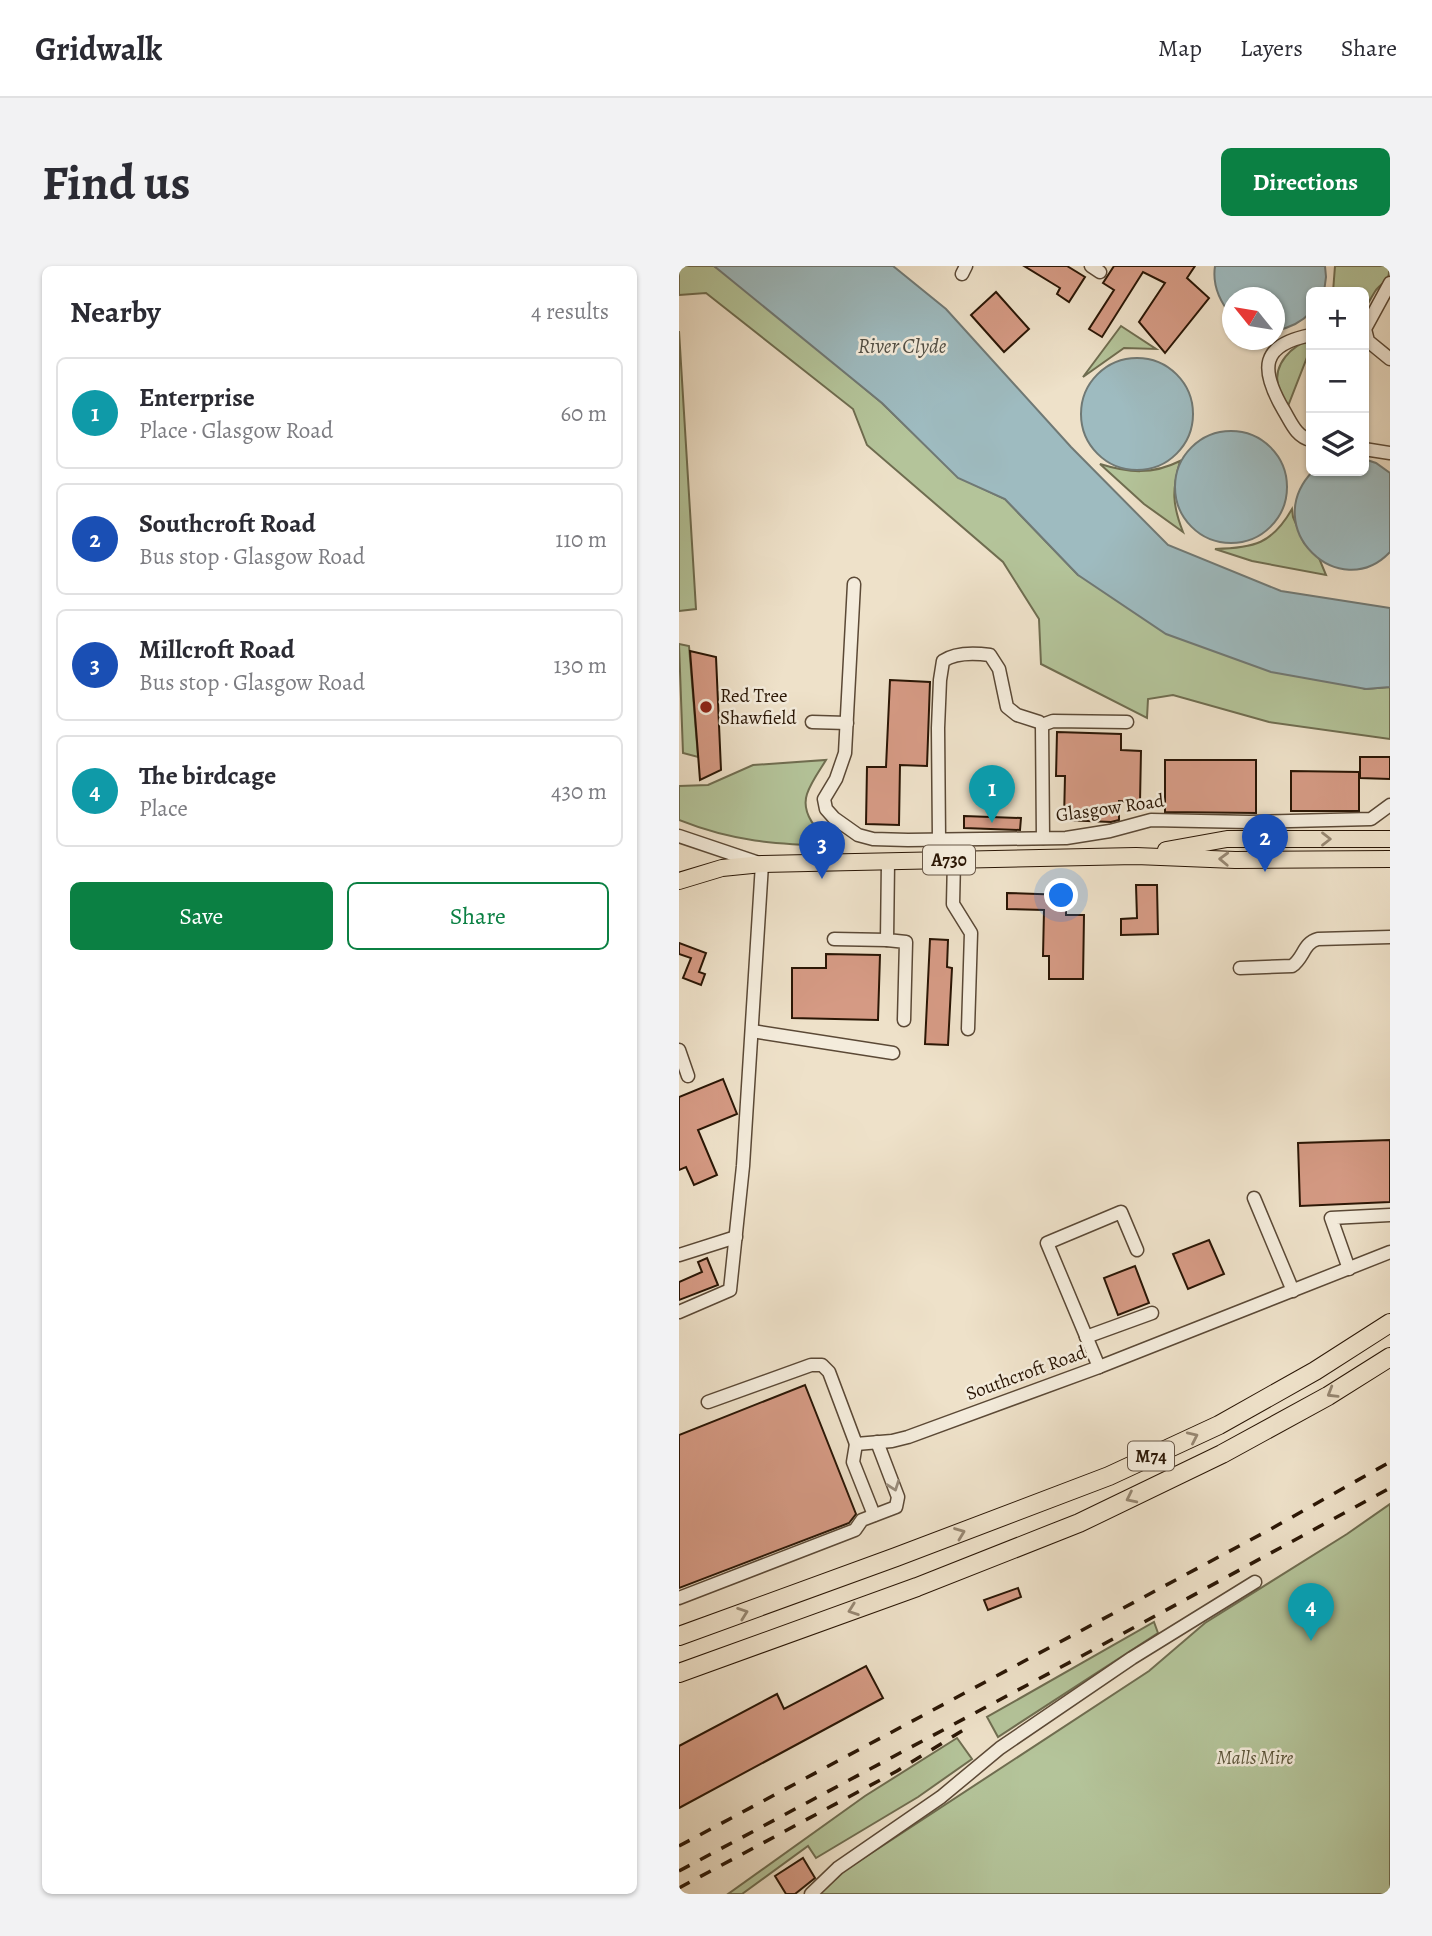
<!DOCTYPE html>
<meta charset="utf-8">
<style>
body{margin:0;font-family:Alegreya,serif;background:#f2f2f3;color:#2b2b33}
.controls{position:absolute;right:21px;top:21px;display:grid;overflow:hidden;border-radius:10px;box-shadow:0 2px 5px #0004}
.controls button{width:63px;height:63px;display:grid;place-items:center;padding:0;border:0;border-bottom:2px solid #e1e1e2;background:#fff;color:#2b2b33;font:35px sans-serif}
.compass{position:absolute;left:543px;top:21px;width:63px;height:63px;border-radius:50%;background:#fff;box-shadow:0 2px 5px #0004;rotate:300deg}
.you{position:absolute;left:383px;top:630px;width:24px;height:24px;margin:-18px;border:5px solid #fff;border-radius:50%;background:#1a73e8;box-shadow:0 0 0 10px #1a73e833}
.badge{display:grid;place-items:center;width:46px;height:46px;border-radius:50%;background:#0b8043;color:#fff;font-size:23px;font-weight:700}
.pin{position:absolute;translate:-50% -58px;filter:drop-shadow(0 2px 4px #0008)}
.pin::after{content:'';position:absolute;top:37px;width:24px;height:21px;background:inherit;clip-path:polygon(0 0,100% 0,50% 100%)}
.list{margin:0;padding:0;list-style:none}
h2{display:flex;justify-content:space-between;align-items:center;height:91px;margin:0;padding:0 28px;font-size:30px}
h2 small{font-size:23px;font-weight:400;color:#7c7c81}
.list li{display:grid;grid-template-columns:46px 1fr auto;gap:21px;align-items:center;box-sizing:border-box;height:112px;margin:0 14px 14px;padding:0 14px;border:2px solid #e1e1e2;border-radius:10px}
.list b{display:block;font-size:26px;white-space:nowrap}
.list p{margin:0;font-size:23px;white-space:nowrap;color:#7c7c81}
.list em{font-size:23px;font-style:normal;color:#7c7c81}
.actions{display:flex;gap:14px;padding:21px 28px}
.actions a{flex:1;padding:16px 0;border:2px solid #0b8043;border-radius:10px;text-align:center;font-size:24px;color:#0b8043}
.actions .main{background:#0b8043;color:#fff}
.icon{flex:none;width:38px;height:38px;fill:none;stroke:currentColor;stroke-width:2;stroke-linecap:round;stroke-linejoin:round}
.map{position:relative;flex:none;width:711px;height:1628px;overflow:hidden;border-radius:10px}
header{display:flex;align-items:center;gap:42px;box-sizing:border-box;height:98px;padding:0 35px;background:#fff;border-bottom:2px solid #e1e1e2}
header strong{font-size:33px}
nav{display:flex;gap:38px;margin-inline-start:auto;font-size:24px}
.intro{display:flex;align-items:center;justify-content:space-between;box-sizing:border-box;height:168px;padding:0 42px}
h1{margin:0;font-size:49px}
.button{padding:18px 32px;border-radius:10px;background:#0b8043;color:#fff;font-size:24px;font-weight:700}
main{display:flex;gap:42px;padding:0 42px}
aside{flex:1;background:#fff;border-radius:10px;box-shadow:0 2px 5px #0004}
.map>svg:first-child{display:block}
.green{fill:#b4c49a;stroke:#6f6d50;stroke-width:2}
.water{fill:#9ebbc0;stroke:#707975;stroke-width:2}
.building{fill:#d59a84;stroke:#2a1605;stroke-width:2}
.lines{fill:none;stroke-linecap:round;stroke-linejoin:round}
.minor-casing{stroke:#5b4936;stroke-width:15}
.major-casing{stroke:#2a1605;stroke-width:18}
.highway-casing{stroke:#2a1605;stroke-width:20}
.minor{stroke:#f4ecdc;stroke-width:12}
.major{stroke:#eee1c9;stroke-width:16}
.highway{stroke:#eee1c9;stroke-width:18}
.rail{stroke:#2a1605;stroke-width:3.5;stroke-dasharray:12 12;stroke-linecap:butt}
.oneway{stroke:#968671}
.oneway2{stroke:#998c7b}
.poi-dot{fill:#8f2418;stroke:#f4ecdc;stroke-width:2.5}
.labels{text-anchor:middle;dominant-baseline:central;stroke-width:5;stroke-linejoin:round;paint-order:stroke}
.shield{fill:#f4ecdc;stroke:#675646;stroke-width:2}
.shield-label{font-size:18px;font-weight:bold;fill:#2a1605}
.poi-label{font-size:19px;fill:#2a1605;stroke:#f4ecdc;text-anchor:start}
.street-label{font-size:19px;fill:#2a1605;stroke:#f4ecdc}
.park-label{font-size:19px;font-style:italic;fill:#5a5339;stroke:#f4ecdc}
.water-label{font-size:21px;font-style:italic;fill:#535046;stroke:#f4ecdc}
</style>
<header>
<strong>Gridwalk</strong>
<nav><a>Map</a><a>Layers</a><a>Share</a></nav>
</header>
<div class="intro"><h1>Find us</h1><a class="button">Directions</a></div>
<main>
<aside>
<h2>Nearby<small>4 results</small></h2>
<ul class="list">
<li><span class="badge" style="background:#0f9aa8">1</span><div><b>Enterprise</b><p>Place · Glasgow Road</p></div><em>60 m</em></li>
<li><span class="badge" style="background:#1a4fb4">2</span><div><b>Southcroft Road</b><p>Bus stop · Glasgow Road</p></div><em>110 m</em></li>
<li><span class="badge" style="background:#1a4fb4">3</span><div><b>Millcroft Road</b><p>Bus stop · Glasgow Road</p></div><em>130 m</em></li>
<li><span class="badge" style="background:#0f9aa8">4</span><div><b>The birdcage</b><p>Place</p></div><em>430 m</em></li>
</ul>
<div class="actions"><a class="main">Save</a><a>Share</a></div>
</aside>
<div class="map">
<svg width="711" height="1628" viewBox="0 0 711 1628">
<rect width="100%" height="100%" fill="#eee1c9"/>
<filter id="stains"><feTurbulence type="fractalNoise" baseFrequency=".00286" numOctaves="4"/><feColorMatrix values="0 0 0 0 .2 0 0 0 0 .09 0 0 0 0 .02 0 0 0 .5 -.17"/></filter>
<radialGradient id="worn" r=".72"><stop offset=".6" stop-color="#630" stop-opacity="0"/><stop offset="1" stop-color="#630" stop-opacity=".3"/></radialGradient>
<!-- green -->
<g class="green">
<polygon points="0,0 35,0 59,17 203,137 279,211 326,233 399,309 686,423 711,421 711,473 590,456 494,429 469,433 468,452 362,398 360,353 324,296 188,179 174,143 27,27 0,29"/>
<path d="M656,0h54c1,17 -4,13 -13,24 -4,6 -8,14 -12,20v-18h-31z"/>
<polygon points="442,60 477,83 445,82 404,111"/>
<polygon points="0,65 17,343 0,345"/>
<path d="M632,74v7l-23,59c-3,-6 -8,-13 -10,-20 -5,-22 14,-41 33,-46z"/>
<path d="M501,195c-8,29 -8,43 3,71l-39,-28 -44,-40c29,9 52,11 80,-3z"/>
<path d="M613,243l1,8 11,26 15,15 7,17 -74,-14 -37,-12c39,-1 57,-5 77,-40z"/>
<polygon points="0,378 10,380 19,491 4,487"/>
<path d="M147,494c-6,10 -15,22 -19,34 -7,21 13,39 26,52 -58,-2 -99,-4 -154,-26v-34l29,-1 45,-20z"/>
<polygon points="711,1238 711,1628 139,1628 165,1605 470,1405 526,1357 668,1268"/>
<polygon points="475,1356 479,1367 319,1471 308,1451"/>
<polygon points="278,1472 293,1493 239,1531 137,1592 129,1580 63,1628 49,1628 186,1530"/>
</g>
<!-- water -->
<g class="water">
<polygon points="35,0 214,0 267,43 392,181 489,279 602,325 711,342 711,421 687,423 592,406 487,368 399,309 326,233 279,212 203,137"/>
<path d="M536,0h110l1,11 -2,15h-13v20c-10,11 -22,16 -36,19v-33h-42l-1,18c-12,-14 -20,-30 -17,-50z"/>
<circle cx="458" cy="148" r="56"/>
<circle cx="552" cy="221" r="56"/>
<path d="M685,193l12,4 14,10v79c-50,53 -132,-24 -77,-81h51z"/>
</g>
<!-- building -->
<g class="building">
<polygon points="345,0 388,0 406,11 390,36 378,28 381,22"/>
<polygon points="435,0 516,0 508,12 530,32 486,87 460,56 486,17 464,6 423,71 410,63 435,24 424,17"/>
<polygon points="317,26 350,63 325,86 292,49"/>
<polygon points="11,385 37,391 42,504 21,514"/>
<polygon points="211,414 251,416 248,500 221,499 220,559 187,558 188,501 207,501"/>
<polygon points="378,466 442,468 442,484 462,485 461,536 440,535 440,554 432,556 385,554 386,510 377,510"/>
<polygon points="681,491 711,491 711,513 681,512"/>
<polygon points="486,494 577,494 577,547 486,546"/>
<polygon points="612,505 680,506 680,545 612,545"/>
<polygon points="285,550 342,552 341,564 285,562"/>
<polygon points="457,619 478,619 479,668 442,669 442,653 458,652"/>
<polygon points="328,627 387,629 387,649 405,649 404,713 370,713 370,690 364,690 365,644 328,643"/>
<polygon points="251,673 269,674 268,701 273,702 269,779 246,778"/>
<polygon points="0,677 27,687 20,706 26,708 22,719 4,712 12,692 0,688"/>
<polygon points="147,688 201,689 199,754 113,752 113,702 147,702"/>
<polygon points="44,813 58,848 19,864 38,909 15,919 7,901 0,904 0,831"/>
<polygon points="711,874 711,936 621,940 619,877"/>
<polygon points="530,974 545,1008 509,1023 494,988"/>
<polygon points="28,992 39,1019 0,1034 0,1016 23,1006 19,996"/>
<polygon points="456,1000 470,1037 439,1049 425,1012"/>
<polygon points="126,1119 177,1248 170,1257 0,1322 0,1169"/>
<polygon points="339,1322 342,1331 309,1344 305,1334"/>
<polygon points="187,1400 204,1432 0,1542 0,1480 98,1428 105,1443"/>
<polygon points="124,1592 136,1612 116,1628 107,1628 96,1610"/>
</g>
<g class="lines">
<defs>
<g id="minor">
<polyline points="412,0 421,6"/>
<polyline points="283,8 287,0"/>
<polyline points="711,17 686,63 689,75 711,93"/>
<path d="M632,69c-51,10 -51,34 -28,74 8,13 13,28 28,31"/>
<polyline points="685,183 711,187"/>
<polyline points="175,318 166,487 157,513 145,533 147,543 155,552 179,569 194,573 229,574 387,572 431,565 472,554 570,556 692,553 711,539"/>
<polyline points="133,456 168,457"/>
<polyline points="363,459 364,572"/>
<polyline points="363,459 374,455 448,456"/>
<polyline points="0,570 83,598 64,900 51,1024 0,1046"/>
<path d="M260,573l-1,-111 2,-48 3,-19c13,-9 32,-8 47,-6l9,14 8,38 10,8 22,7 3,3"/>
<polyline points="275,594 274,638 292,667 289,763"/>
<polyline points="209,596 208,674 227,676 225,754"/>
<polyline points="155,673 208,674"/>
<path d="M561,702l52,-2c12,-8 11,-23 26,-27l72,-2"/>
<polyline points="73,765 214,787"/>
<polyline points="0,784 9,810"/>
<polyline points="575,932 614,1025"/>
<polyline points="0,989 57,971"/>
<polyline points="670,1003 652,952 711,949"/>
<polyline points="407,1071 473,1047"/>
<polyline points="420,1101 368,977 442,946 458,984"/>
<polyline points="29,1136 132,1099 143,1099 150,1106 177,1178 213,1175 229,1171 420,1101 711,986"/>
<polyline points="177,1178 174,1196 195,1249"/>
<polyline points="0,1332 176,1264 183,1254 217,1241 219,1231 198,1176"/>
<polyline points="132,1628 159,1602 262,1531 321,1482 453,1392 576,1316"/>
</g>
<g id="major">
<polyline points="487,584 548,573 711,573"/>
<polyline points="0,615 43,602 83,598 457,590 556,594 711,593"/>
</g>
<g id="highway">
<polyline points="0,1370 217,1291 430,1210 540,1159 636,1105 711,1057"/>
<polyline points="0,1407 238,1321 400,1257 543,1188 649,1130 711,1091"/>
</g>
</defs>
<!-- minor casing -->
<use href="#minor" class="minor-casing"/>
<!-- major casing -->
<use href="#major" class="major-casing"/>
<!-- highway casing -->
<use href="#highway" class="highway-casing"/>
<!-- minor -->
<use href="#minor" class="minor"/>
<!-- major -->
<use href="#major" class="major"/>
<!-- highway -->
<use href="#highway" class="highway"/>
<!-- rail -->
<g class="rail">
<polyline points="0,1580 590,1264 711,1196"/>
<polyline points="0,1605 412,1385 711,1222"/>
<polyline points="0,1622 218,1505 291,1460"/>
</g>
</g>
<!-- one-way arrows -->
<defs><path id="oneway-chevron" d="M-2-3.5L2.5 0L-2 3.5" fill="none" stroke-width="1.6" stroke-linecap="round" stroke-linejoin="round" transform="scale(1.75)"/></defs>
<g class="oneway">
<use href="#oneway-chevron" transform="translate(647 573)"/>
<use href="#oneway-chevron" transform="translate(545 593) rotate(-178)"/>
<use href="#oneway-chevron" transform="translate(653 1127) rotate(149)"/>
<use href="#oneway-chevron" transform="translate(514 1171) rotate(-25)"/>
<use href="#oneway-chevron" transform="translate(452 1232) rotate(154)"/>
<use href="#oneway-chevron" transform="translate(281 1267) rotate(-21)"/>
<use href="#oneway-chevron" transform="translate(174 1344) rotate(160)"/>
<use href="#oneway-chevron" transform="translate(64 1347) rotate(-20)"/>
</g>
<use class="oneway2" href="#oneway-chevron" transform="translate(215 1220) rotate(70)"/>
<!-- markers -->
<circle class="poi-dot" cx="27" cy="441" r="7"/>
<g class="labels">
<!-- shield labels -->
<g class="shield">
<rect x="244" y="579.5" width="52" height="29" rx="5"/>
<rect x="449" y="1175.5" width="46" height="29" rx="5"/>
</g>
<g class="shield-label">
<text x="270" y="594">A730</text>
<text x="472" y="1190">M74</text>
</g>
<!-- poi labels -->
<g class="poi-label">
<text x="41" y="430">Red Tree<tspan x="41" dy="22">Shawfield</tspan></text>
</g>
<!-- street labels -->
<g class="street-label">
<text transform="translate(431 542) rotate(-8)">Glasgow Road</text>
<text transform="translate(347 1107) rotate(-20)">Southcroft Road</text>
</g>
<!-- park labels -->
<g class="park-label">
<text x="576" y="1492">Malls Mire</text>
</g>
<!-- water labels -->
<g class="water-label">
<text x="223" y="80">River Clyde</text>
</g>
</g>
<rect width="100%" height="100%" filter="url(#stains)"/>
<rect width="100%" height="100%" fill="url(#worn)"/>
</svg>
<div class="controls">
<button>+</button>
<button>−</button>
<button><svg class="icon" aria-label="layers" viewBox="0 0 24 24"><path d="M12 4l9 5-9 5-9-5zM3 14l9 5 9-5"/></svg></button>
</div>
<svg class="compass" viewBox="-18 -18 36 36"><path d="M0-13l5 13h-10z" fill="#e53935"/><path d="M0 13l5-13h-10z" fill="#7c7c81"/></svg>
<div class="you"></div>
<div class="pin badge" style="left:313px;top:557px;background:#0f9aa8">1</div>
<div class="pin badge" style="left:586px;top:606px;background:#1a4fb4">2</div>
<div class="pin badge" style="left:143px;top:613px;background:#1a4fb4">3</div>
<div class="pin badge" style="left:632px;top:1375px;background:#0f9aa8">4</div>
</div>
</main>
